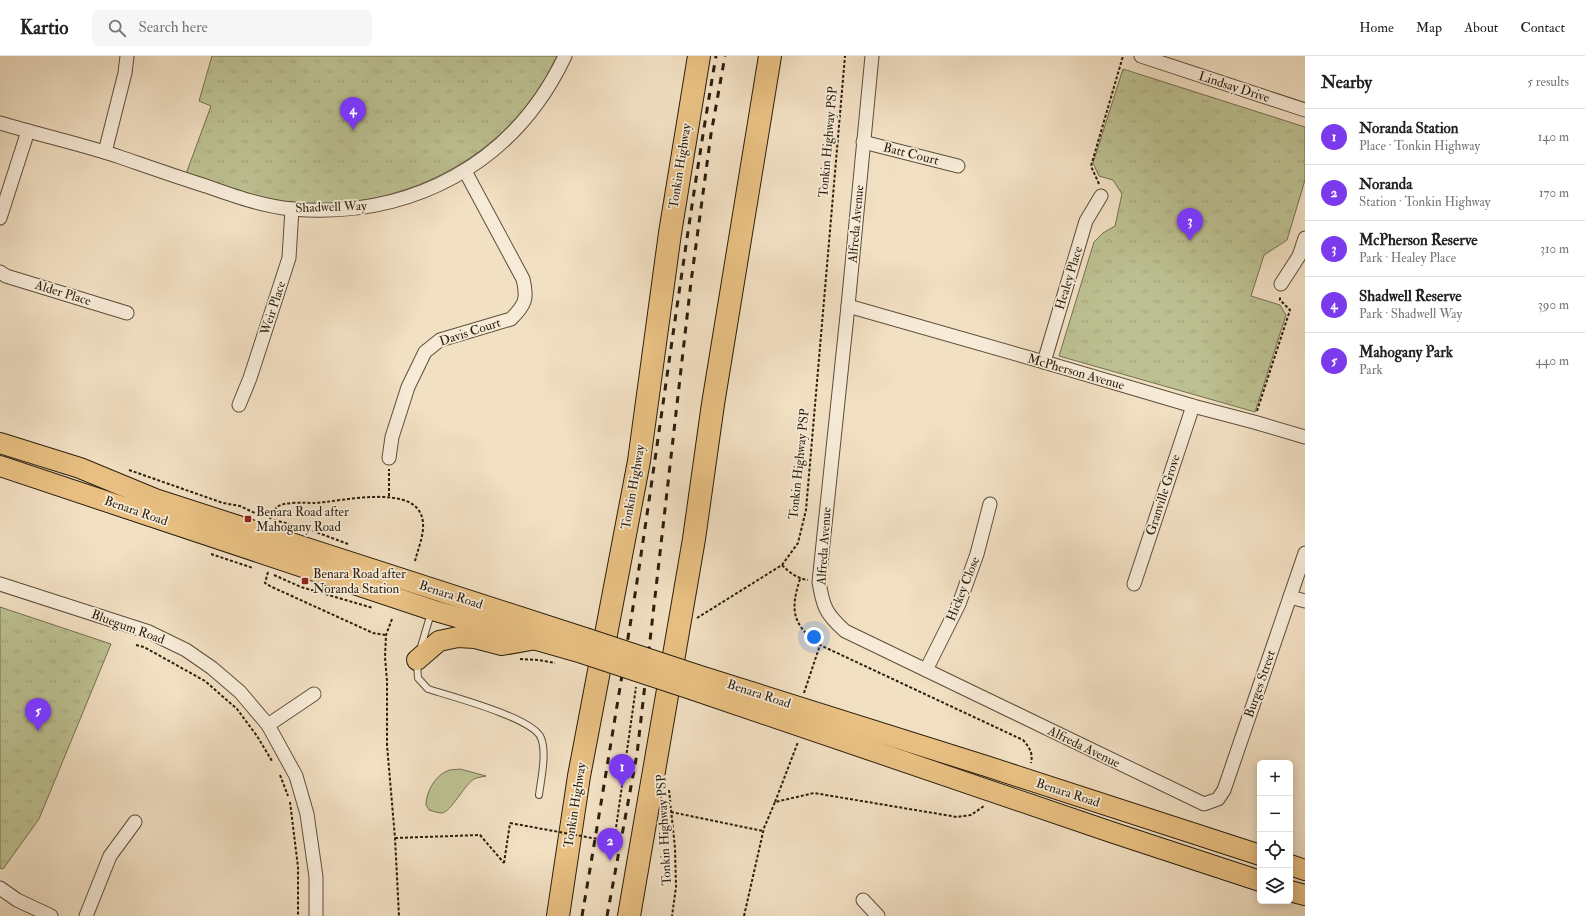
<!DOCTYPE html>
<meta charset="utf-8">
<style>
body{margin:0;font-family:"IM FELL Double Pica",serif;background:#f6f6f6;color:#222}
.controls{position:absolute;right:12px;bottom:12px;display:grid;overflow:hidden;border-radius:6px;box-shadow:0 2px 10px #0003}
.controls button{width:36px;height:36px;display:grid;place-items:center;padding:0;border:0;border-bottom:1px solid #e0e0e0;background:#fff;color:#222;font:20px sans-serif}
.you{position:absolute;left:814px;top:581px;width:14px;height:14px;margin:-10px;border:3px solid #fff;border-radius:50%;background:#1a73e8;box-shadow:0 0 0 6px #1a73e833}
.badge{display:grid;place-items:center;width:26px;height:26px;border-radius:50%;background:#7c3aed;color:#fff;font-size:13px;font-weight:700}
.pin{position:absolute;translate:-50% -33px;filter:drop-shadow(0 1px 2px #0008)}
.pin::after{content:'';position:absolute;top:21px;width:14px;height:12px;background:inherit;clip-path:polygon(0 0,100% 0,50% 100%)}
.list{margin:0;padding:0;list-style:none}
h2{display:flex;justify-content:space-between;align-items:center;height:52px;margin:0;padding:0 16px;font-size:17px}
h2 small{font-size:13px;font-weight:400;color:#767676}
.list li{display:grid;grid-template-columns:26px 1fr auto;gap:12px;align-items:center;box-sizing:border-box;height:56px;padding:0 16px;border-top:1px solid #e0e0e0}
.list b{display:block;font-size:15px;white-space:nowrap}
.list p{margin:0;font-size:13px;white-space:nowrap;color:#767676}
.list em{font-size:13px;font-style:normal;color:#767676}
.icon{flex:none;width:22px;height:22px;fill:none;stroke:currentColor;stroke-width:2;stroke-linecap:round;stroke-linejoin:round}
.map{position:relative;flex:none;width:1305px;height:860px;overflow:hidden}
header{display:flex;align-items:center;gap:24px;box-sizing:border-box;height:56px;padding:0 20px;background:#fff;border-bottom:1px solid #e0e0e0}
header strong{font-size:19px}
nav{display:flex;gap:22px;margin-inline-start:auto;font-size:14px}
.search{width:280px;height:36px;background:#f6f6f6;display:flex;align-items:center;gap:10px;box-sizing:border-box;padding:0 14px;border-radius:6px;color:#767676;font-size:15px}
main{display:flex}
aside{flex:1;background:#fff}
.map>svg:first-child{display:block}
.grass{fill:#bdc192;stroke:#747050}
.park{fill:url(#park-tufts);stroke:#747050}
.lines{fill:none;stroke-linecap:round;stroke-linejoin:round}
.lane-casing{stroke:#5c4e3a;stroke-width:8}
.street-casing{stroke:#5c4e3a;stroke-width:15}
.primary-casing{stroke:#2a1e0d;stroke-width:22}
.highway-casing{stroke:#2a1e0d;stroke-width:24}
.path{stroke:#2a1e0d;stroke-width:2;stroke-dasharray:3 2;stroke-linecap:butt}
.lane{stroke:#f7ebd8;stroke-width:6}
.street{stroke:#f7ebd8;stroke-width:13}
.primary{stroke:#e9c082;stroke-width:20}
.highway{stroke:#e9c082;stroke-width:22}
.rail{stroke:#2a1e0d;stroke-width:3;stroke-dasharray:7 7;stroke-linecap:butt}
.primary-bridge-casing{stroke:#2a1e0d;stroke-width:22;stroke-linecap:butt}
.path-bridge{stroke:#2a1e0d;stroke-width:2;stroke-dasharray:3 2;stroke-linecap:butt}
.primary-bridge{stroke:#e9c082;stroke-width:20}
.poi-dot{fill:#8f2418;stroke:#f7ebd8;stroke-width:1.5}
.labels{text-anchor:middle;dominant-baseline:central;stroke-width:3.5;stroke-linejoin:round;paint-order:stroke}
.street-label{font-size:13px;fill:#2a1e0d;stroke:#f7ebd8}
.poi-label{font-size:13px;fill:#2a1e0d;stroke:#f7ebd8;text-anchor:start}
</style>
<header>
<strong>Kartio</strong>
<div class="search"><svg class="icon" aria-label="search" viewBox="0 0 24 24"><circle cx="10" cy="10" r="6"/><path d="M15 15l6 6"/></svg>Search here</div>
<nav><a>Home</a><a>Map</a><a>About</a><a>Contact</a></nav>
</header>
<main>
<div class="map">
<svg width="1305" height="860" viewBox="0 0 1305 860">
<defs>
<pattern id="park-tufts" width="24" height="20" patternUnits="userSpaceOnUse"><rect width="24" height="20" fill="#bdc192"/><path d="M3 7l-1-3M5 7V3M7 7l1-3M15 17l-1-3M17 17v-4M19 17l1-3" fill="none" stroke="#a3a57d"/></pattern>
</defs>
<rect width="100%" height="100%" fill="#f2e0c3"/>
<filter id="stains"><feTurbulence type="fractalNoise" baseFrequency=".005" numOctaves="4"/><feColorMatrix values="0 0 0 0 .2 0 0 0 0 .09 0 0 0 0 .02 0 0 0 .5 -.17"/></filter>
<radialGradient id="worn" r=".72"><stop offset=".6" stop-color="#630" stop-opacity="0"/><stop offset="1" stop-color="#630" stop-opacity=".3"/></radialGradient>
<!-- grass -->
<path class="grass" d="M460,713l26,7c-4,1 -8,1 -12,3 -10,6 -23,33 -32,34 -4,0 -9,-2 -13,-3l-3,-5c0,-13 9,-29 21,-34 4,-2 9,-1 13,-2z"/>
<!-- park -->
<g class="park">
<path d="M212,0h345c-46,102 -160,159 -269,146 -35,-5 -68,-17 -102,-28l25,-68 -12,-5z"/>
<polygon points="1123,13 1305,71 1305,124 1287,184 1264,199 1251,240 1280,249 1286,259 1255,356 1059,300 1094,186 1103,177 1115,170 1122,138 1113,124 1099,120 1093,107"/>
<polygon points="0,551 111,588 39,763 3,813 0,812"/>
</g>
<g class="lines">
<defs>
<g id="lane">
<polyline points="420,594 431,557"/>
<path d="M417,607l1,15 10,11c22,7 106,29 113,49 6,15 0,41 -2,57"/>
</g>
<g id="street">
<path d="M872,0l-24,250 -29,276c4,25 7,32 26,49l359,173 14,-5 6,-9 81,-237"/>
<polyline points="1141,0 1305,54"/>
<path d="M0,67c40,12 81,21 120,34 29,10 57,20 86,29 28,10 56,20 86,23 119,10 222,-45 273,-153"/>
<polyline points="863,86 958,110"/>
<polyline points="105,96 125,17 127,0"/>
<polyline points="0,162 28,75"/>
<polyline points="0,216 6,220 127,257"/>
<polyline points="1281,228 1299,200 1305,182"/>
<polyline points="848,250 1044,306 1193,350 1254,366 1305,381"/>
<polyline points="1044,306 1086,165 1101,140"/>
<polyline points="239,349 250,322 289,202 292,153"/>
<path d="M389,402l3,-21 16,-50 17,-35 15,-12 71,-21c14,-14 17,-20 12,-40l-58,-108"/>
<polyline points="0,528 149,576 186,594 212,612 240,636 268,669 296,720 307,758 316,821 316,860"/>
<polyline points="1134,528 1193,350"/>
<polyline points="1290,541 1305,545"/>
<polyline points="926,614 959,548 977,498 990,448"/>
<polyline points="268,669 314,638"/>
<polyline points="0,832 17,844 51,860"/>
<polyline points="863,844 878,860"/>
<polyline points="86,860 110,800 135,766"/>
</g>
<g id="primary">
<polyline points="0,387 80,412 155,443 585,582"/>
<polyline points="0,410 432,554 582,597"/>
<polyline points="417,604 439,585 458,581 475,582 502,589 531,584"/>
<polyline points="697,619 986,710 1260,799"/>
<polyline points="694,634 1114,777 1260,825"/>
<polyline points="1290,809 1305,814"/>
<polyline points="1290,835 1305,839"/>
</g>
<g id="highway">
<polyline points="558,860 579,720 639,405 670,177 699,0"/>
<polyline points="629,860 694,483 713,348 770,0"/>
</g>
</defs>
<!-- lane casing -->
<use href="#lane" class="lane-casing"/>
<!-- street casing -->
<use href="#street" class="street-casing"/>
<!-- primary casing -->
<use href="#primary" class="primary-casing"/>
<!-- highway casing -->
<use href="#highway" class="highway-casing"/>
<!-- path -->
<g class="path">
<polyline points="1099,128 1091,110 1123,0"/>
<polyline points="1257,355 1290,254 1280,244 1280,240"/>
<polyline points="129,414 223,447 240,450 259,459"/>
<polyline points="389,440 389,413"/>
<path d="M270,463c2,-4 4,-9 6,-11 6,-7 30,-5 38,-5 27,-1 106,-22 109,20 1,12 -5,26 -8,38"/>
<polyline points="274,464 308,473 348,488"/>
<polyline points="211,498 253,512"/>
<path d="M782,509c8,8 14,13 26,15"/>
<polyline points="268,516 265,527 272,531 373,577 386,579"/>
<polyline points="274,519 301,531 373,552"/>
<path d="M800,523c-10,31 -8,46 20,66l203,95c7,8 10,13 8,23"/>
<polyline points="697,562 782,509 798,487 806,454 845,0"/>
<polyline points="392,563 386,579 385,601 387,625 387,689 395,782 399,860"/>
<polyline points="136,589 144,591 205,625 237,653 257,680 272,705"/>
<polyline points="520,603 539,604 555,607"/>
<polyline points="804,637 820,589"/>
<polyline points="280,719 288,740"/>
<polyline points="669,734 675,792 676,831 672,860"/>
<polyline points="290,746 298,811 298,860"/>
<polyline points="775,746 798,686"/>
<polyline points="671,756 763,775"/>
<polyline points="395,782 480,779 504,807"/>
<polyline points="614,786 636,631"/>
<polyline points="504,807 510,767"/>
<polyline points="744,860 764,772 775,746 814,737 957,761 971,759 984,750"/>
</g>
<!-- lane -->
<use href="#lane" class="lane"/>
<!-- street -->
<use href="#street" class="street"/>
<!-- primary -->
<use href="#primary" class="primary"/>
<!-- highway -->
<use href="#highway" class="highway"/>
<!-- rail -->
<g class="rail">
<path d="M582,860c18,-105 35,-210 52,-315 28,-182 51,-364 82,-545"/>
<polyline points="607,860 637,698 691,226 711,78 725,0"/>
</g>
<defs>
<g id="primary-bridge">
<polyline points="585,582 697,619"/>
<polyline points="582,597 694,634"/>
</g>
</defs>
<!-- primary-bridge casing -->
<use href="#primary-bridge" class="primary-bridge-casing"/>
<!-- path-bridge -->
<polyline class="path-bridge" points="510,767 614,786"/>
<!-- primary-bridge -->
<use href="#primary-bridge" class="primary-bridge"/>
</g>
<!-- markers -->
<g class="poi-dot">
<rect x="244" y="459" width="8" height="8" rx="2"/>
<rect x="301" y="521" width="8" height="8" rx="2"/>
</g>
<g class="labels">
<!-- street labels -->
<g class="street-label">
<text transform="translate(1234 31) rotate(18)">Lindsay Drive</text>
<text transform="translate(828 86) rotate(-85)">Tonkin Highway PSP</text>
<text transform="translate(911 98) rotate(14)">Batt Court</text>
<text transform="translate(680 110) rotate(-81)">Tonkin Highway</text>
<text transform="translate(331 151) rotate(-2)">Shadwell Way</text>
<text transform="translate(856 168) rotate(-85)">Alfreda Avenue</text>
<text transform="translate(1069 222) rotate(-73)">Healey Place</text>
<text transform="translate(63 237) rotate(17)">Alder Place</text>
<text transform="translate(273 252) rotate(-72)">Weir Place</text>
<text transform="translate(470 276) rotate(-18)">Davis Court</text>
<text transform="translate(1076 316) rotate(16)">McPherson Avenue</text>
<text transform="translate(799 408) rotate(-84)">Tonkin Highway PSP</text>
<text transform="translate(633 431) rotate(-80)">Tonkin Highway</text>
<text transform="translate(1163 439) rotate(-72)">Granville Grove</text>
<text transform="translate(136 455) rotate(19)">Benara Road</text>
<text transform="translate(824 490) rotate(-86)">Alfreda Avenue</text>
<text transform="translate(963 533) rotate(-68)">Hickey Close</text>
<text transform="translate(451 539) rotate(18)">Benara Road</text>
<text transform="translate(128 571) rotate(20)">Bluegum Road</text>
<text transform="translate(1260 628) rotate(-71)">Burges Street</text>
<text transform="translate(759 638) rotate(18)">Benara Road</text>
<text transform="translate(1084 691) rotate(26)">Alfreda Avenue</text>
<text transform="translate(1068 737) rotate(18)">Benara Road</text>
<text transform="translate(575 749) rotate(-81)">Tonkin Highway</text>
<text transform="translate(664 774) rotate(-93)">Tonkin Highway PSP</text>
</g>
<!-- poi labels -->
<g class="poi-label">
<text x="256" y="456">Benara Road after<tspan x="256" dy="15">Mahogany Road</tspan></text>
<text x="313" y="518">Benara Road after<tspan x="313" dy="15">Noranda Station</tspan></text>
</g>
</g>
<rect width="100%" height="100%" filter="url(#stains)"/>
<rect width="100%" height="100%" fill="url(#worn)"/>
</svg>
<div class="controls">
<button>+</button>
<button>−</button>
<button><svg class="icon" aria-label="locate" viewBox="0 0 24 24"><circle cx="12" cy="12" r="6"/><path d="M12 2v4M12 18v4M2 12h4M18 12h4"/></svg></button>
<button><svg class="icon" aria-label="layers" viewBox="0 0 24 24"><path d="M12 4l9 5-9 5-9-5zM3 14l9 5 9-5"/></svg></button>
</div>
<div class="you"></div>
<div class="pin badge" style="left:622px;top:731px">1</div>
<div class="pin badge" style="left:610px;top:805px">2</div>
<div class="pin badge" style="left:1190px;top:185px">3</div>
<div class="pin badge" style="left:353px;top:74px">4</div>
<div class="pin badge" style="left:38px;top:675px">5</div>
</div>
<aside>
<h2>Nearby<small>5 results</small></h2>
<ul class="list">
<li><span class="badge">1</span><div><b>Noranda Station</b><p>Place · Tonkin Highway</p></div><em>140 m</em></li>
<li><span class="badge">2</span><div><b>Noranda</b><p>Station · Tonkin Highway</p></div><em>170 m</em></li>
<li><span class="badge">3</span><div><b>McPherson Reserve</b><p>Park · Healey Place</p></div><em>310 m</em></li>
<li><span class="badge">4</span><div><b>Shadwell Reserve</b><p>Park · Shadwell Way</p></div><em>390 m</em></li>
<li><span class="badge">5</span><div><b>Mahogany Park</b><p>Park</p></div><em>440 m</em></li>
</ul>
</aside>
</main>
